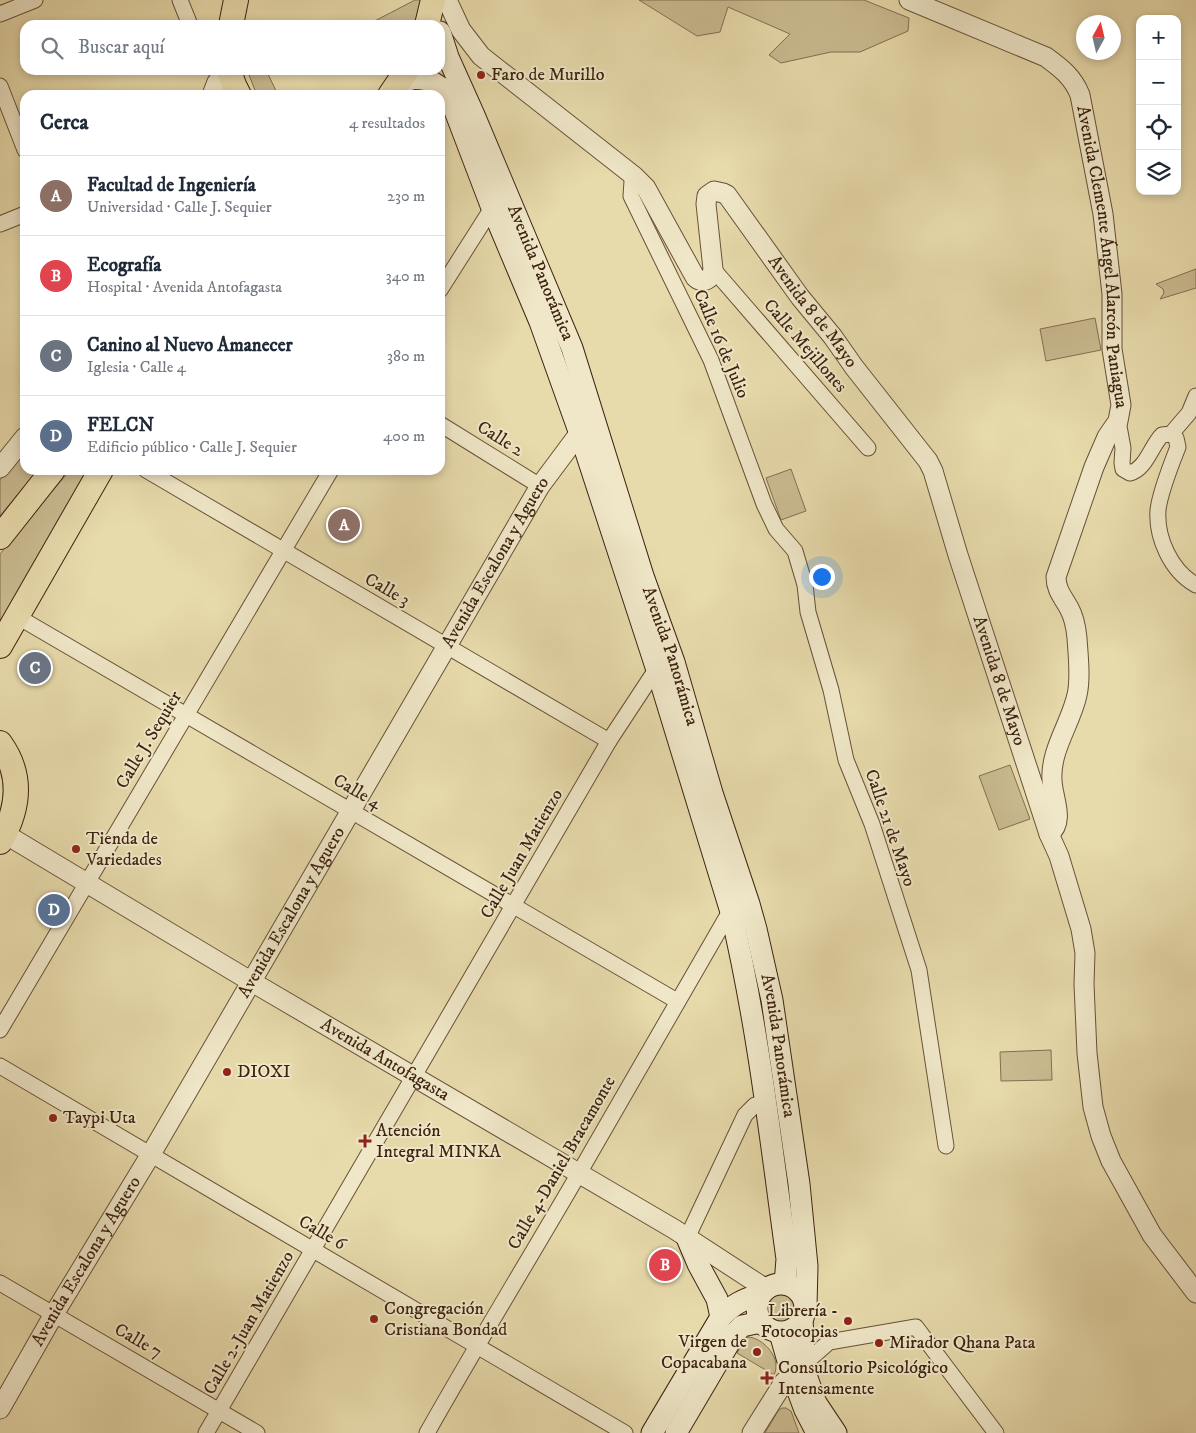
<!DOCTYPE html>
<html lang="es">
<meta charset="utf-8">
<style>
body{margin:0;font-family:"IM FELL DW Pica",serif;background:#f6f6f7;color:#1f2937}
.controls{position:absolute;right:15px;top:15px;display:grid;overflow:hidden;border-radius:10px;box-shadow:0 2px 8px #0003}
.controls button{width:45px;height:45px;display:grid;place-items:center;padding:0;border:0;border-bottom:1px solid #e0e1e3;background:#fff;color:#1f2937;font:25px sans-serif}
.compass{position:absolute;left:1076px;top:15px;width:45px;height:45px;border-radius:50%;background:#fff;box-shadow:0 2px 8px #0003;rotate:8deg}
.you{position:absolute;left:821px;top:576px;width:18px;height:18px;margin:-12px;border:4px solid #fff;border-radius:50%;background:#1a73e8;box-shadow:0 0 0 8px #1a73e833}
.badge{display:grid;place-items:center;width:32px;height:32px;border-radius:50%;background:#db2777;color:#fff;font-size:16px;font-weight:700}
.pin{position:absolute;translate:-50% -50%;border:2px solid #fff;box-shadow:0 1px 5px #0006}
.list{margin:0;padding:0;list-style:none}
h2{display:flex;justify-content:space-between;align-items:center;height:65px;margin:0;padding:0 20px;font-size:21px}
h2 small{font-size:16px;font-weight:400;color:#747a83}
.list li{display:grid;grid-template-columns:32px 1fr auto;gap:15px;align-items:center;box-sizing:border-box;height:80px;padding:0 20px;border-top:1px solid #e0e1e3}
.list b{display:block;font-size:19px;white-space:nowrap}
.list p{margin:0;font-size:16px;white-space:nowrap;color:#747a83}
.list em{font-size:16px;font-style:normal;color:#747a83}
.icon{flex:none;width:28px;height:28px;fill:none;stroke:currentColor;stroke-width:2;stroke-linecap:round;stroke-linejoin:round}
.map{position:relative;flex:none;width:1196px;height:1433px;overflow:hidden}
.search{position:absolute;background:#fff;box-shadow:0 2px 8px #0003;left:20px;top:20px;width:425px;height:55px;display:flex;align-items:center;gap:12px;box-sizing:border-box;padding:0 18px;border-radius:15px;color:#747a83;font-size:19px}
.panel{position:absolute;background:#fff;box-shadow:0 2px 8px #0003;left:20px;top:90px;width:425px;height:385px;border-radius:15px}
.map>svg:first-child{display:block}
.green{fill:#cabb91;stroke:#846f51}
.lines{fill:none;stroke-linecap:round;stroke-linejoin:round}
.minor-casing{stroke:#685138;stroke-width:17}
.tertiary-casing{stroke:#685138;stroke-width:21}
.secondary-casing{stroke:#3e2311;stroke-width:23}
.primary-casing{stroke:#3e2311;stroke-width:26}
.minor{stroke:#efe7c8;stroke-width:15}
.tertiary{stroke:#efe7c8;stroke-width:19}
.secondary{stroke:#efe7c8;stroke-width:21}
.primary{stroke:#e7daab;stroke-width:24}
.poi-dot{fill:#8f2418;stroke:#efe7c8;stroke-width:2}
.labels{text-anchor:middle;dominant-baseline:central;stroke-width:4;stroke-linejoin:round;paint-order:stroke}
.poi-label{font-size:18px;fill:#3e2311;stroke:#efe7c8;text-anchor:start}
.street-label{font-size:18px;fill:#3e2311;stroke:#efe7c8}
</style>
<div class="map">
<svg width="1196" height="1433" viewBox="0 0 1196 1433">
<rect width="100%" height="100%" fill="#e7daab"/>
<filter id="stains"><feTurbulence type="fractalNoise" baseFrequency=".004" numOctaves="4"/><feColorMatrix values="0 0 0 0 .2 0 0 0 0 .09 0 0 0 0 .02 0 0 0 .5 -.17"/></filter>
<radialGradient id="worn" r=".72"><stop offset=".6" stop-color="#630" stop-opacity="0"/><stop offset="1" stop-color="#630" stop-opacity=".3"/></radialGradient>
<!-- green -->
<g class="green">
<polygon points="415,0 424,0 419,25 367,25"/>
<polygon points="639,0 864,0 909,18 908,31 860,52 831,52 781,63 769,55 790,34 728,7 720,32 697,36"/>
<polygon points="247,70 266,70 278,95 261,95 255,90"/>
<polygon points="1196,269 1196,288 1160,299 1164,293 1163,289 1156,284"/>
<polygon points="1095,318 1101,350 1046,361 1040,329"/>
<polygon points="25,450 25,470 38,470 0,516 0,480"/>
<polygon points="791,469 806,511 781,520 766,478"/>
<polygon points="70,470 92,470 0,625 0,554"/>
<polygon points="1010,765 1030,819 999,830 979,776"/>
<polygon points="1051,1050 1052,1080 1001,1081 1000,1052"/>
<circle cx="781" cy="1307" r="16"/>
<path d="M748,1337c16,1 34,22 26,38l-37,-22 8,-15z"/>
<polygon points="782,1408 786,1408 791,1411 799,1433 765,1433 778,1411"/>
</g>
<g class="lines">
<defs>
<g id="minor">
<polyline points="180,0 190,25"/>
<polyline points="0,14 35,0"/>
<polyline points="0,86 25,150"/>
<polyline points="634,176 632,181 631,196 711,360 764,504 776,529 795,551 805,585 808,612 831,690 846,760 872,824 919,970 946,1146"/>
<polyline points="0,224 25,214"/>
<polyline points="713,269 868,448"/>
<polyline points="440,290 492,208 497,203"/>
<path d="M1118,421l5,27 -1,15 1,6 7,4c16,-4 21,-27 32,-38l9,-1 18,-21 7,-17"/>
<polyline points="440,424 540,486"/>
<path d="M1171,434l5,4 2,9c-7,18 -18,45 -20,63 -2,28 13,61 38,75"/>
<polyline points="146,470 609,741"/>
<polyline points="18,617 677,1001"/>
<polyline points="0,1030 331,470"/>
<polyline points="0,1066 625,1433"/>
<polyline points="687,1238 745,1115 755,1105 765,1103"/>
<polyline points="0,1283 257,1433"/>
<polyline points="804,1364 829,1342 916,1327 996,1433"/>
<polyline points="206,1433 609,741 655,671 663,667"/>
<path d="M427,1433c49,-87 101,-172 151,-258 51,-87 100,-175 151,-262l7,-3"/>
</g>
<g id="tertiary">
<path id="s1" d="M447,0l14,30 20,26 153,120 12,12 49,89c8,8 17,2 18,-8l-7,-65 1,-8 7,-5 9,2 4,2 73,102 33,40 21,30 74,94 5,10 25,84 91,279 10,22 22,73 4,24 -1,31 3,69 6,54 8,29 10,25 41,74 44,58"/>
<path id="s2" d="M909,0l137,57c15,11 27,20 34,38l23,119 9,80v55l9,56 -3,16 -11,16 -13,30 -38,110c0,13 7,20 13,31 5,9 7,19 8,30 1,17 4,40 0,57 -6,28 -27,55 -25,85 0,16 14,42 -3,54"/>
<polyline points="212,95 217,82"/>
<polyline points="0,468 25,437"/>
<path id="s3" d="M5,834l247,148 422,247 92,60"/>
<path id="s4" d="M0,1409l54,-95 97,-160 389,-668 38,-51 15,-5"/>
<polyline points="752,1433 784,1382 801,1367"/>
</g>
<g id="secondary">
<path id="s5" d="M440,32l8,25 26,58 98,233 71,228 31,86 38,131 37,111 7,25 16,71 27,184 8,82 -1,40"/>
<path d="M400,82l16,-4 13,2 14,9 12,22 37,97 48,114 40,112 77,236 74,242c27,114 40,231 56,347l-2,25"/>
<polyline points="687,1238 698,1264 717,1299 721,1317"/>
<circle cx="781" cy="1308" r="24"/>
<polyline points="802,1321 806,1375 816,1403 836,1433"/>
<polyline points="780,1333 792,1375 805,1410 817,1433"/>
<path d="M652,1433l69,-116c12,-13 23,-18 40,-23"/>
<polyline points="676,1433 735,1333 742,1326 761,1322"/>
</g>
<g id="primary">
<polyline points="231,25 236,0"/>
<polyline points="427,25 433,0"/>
<polyline points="229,70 234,85 239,95"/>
<polyline points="390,95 407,70"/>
<polyline points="0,537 53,470"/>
<polyline points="0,646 101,470"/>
<path d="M0,743c23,32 19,66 0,99"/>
</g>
</defs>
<!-- minor casing -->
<use href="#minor" class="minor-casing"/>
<!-- tertiary casing -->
<use href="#tertiary" class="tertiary-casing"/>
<!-- secondary casing -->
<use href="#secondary" class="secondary-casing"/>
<!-- primary casing -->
<use href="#primary" class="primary-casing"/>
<!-- minor -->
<use href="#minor" class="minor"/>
<!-- tertiary -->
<use href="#tertiary" class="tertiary"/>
<!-- secondary -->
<use href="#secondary" class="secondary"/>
<!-- primary -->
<use href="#primary" class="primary"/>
</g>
<!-- markers -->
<g class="poi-dot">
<circle cx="481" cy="75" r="5"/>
<circle cx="76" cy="849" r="5"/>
<circle cx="227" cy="1072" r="5"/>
<circle cx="53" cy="1118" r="5"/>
<path d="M362.5 1133.5h5v5h5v5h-5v5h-5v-5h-5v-5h5z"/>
<circle cx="374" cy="1319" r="5"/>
<circle cx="848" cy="1321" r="5"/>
<circle cx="879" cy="1343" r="5"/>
<circle cx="757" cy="1352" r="5"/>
<path d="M764.5 1370.5h5v5h5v5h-5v5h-5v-5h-5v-5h5z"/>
</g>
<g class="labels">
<!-- poi labels -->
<g class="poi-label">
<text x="491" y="75">Faro de Murillo</text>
<text x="86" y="839">Tienda de<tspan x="86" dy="21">Variedades</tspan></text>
<text x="237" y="1072">DIOXI</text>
<text x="63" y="1118">Taypi Uta</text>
<text x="376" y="1131">Atención<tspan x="376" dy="21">Integral MINKA</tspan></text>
<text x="384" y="1309">Congregación<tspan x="384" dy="21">Cristiana Bondad</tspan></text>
<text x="838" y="1311" text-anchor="end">Librería -<tspan x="838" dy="21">Fotocopias</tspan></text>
<text x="747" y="1342" text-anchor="end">Virgen de<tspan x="747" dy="21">Copacabana</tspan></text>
<text x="889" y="1343">Mirador Qhana Pata</text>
<text x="778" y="1368">Consultorio Psicológico<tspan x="778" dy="21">Intensamente</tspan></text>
</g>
<!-- street labels -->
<g class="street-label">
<text stroke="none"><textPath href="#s2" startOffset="364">Avenida Clemente Ángel Alarcón Paniagua</textPath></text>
<text stroke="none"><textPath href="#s5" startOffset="261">Avenida Panorámica</textPath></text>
<text stroke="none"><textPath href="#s1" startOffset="645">Avenida 8 de Mayo</textPath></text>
<text transform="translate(721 344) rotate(67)">Calle 16 de Julio</text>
<text transform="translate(805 346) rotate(49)">Calle Mejillones</text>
<text transform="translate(500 439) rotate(32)">Calle 2</text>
<text stroke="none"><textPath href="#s4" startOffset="981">Avenida Escalona y Aguero</textPath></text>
<text transform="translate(387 590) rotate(30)">Calle 3</text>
<text stroke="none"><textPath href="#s5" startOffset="666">Avenida Panorámica</textPath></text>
<text stroke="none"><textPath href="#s1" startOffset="1065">Avenida 8 de Mayo</textPath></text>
<text transform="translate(149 740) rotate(-59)">Calle J. Sequier</text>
<text transform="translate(357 792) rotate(30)">Calle 4</text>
<text transform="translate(890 828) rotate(71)">Calle 21 de Mayo</text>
<text transform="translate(522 854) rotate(-60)">Calle Juan Matienzo</text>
<text stroke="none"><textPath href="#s4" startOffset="576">Avenida Escalona y Aguero</textPath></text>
<text stroke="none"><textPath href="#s5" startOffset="1071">Avenida Panorámica</textPath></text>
<text stroke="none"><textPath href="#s3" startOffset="442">Avenida Antofagasta</textPath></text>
<text transform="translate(562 1163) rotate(-60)">Calle 4-Daniel Bracamonte</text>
<text transform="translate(322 1233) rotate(30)">Calle 6</text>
<text stroke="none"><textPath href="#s4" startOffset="171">Avenida Escalona y Aguero</textPath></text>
<text transform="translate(249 1323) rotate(-60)">Calle 2-Juan Matienzo</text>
<text transform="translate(138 1341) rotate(30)">Calle 7</text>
</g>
</g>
<rect width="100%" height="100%" filter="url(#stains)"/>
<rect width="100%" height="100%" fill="url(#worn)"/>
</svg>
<div class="controls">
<button>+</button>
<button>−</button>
<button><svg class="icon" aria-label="locate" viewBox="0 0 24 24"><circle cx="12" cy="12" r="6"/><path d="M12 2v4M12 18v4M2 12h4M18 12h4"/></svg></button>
<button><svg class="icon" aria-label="layers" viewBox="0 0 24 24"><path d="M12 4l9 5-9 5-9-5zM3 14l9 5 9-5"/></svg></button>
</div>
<svg class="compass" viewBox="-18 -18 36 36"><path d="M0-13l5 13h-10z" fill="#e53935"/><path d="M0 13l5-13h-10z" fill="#747a83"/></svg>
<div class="you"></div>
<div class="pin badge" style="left:344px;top:525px;background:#8d6e63">A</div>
<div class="pin badge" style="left:665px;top:1265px;background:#e0444e">B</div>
<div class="pin badge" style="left:35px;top:668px;background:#6b7280">C</div>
<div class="pin badge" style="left:54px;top:910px;background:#5c6f8a">D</div>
<div class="search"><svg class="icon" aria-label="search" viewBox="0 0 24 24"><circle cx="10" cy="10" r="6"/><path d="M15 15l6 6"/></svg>Buscar aquí</div>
<section class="panel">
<h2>Cerca<small>4 resultados</small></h2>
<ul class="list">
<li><span class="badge" style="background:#8d6e63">A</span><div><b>Facultad de Ingeniería</b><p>Universidad · Calle J. Sequier</p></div><em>230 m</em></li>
<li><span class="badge" style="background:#e0444e">B</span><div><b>Ecografía</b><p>Hospital · Avenida Antofagasta</p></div><em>340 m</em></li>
<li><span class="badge" style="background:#6b7280">C</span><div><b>Canino al Nuevo Amanecer</b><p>Iglesia · Calle 4</p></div><em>380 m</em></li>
<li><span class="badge" style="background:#5c6f8a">D</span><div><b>FELCN</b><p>Edificio público · Calle J. Sequier</p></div><em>400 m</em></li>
</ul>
</section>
</div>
